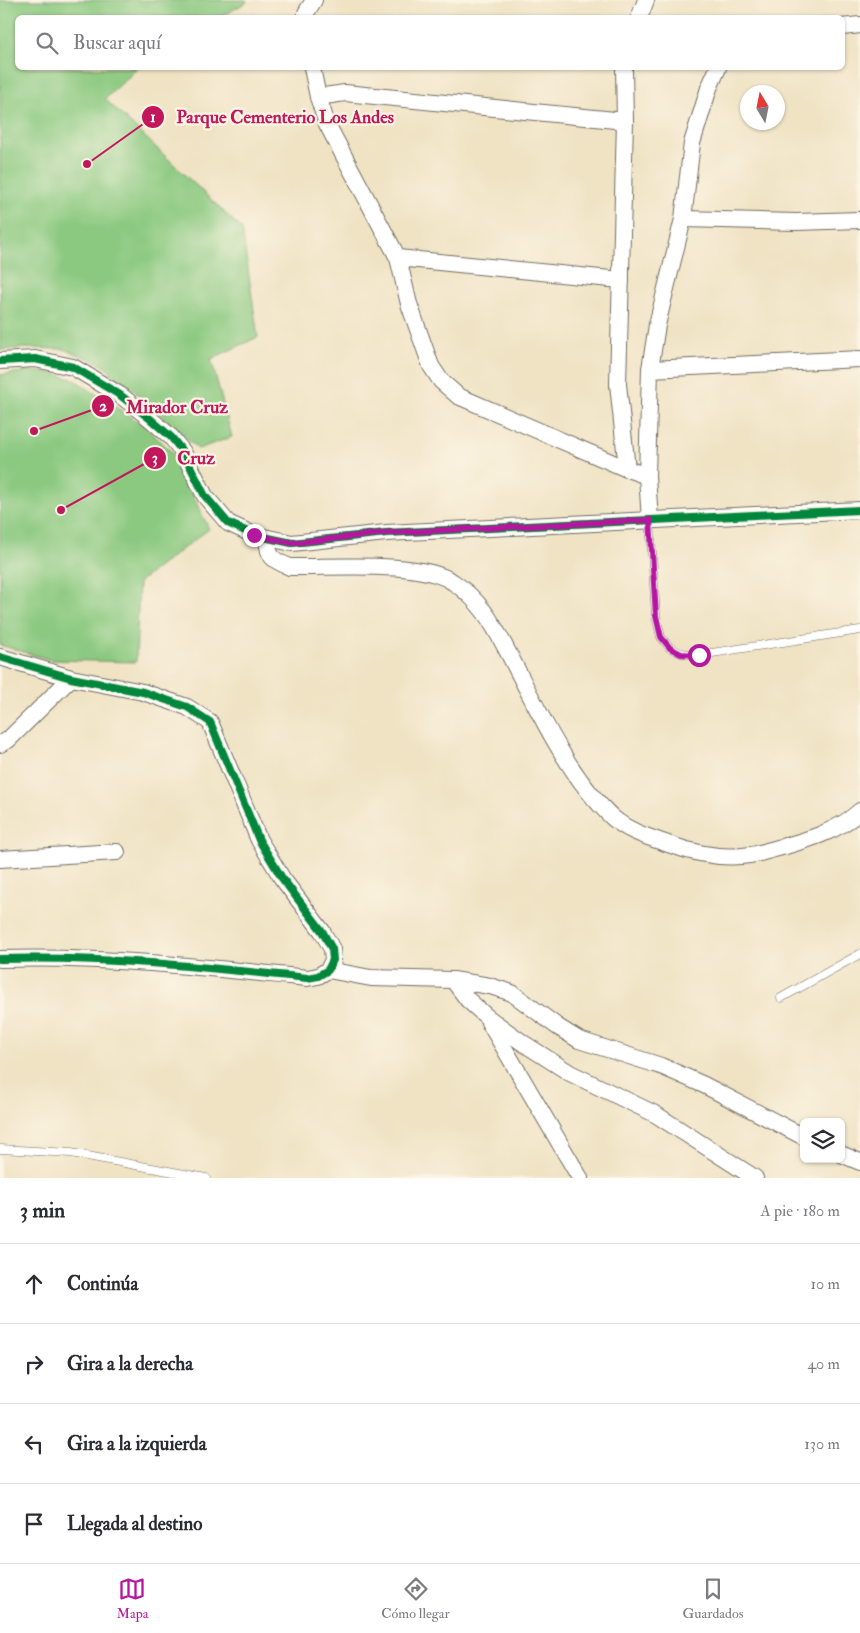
<!DOCTYPE html>
<html lang="es">
<meta charset="utf-8">
<style>
body{margin:0;font-family:"IM FELL Double Pica",serif;background:#f2f2f3;color:#2b2b33}
.controls{position:absolute;right:15px;bottom:15px;display:grid;overflow:hidden;border-radius:8px;box-shadow:0 1px 4px #0004}
.controls button{width:45px;height:45px;display:grid;place-items:center;padding:0;border:0;border-bottom:1px solid #e1e1e2;background:#fff;color:#2b2b33;font:25px sans-serif}
.compass{position:absolute;left:740px;top:85px;width:45px;height:45px;border-radius:50%;background:#fff;box-shadow:0 1px 4px #0004;rotate:350deg}
.stop{position:absolute;width:15px;height:15px;margin:-11px;border:4px solid #b5179e;border-radius:50%;background:#fff}
.stop.end{background:#b5179e;border-color:#fff;box-shadow:0 1px 5px #0008}
.list{margin:0;padding:0;list-style:none}
h2{display:flex;justify-content:space-between;align-items:center;height:65px;margin:0;padding:0 20px;font-size:21px}
h2 small{font-size:16px;font-weight:400;color:#7c7c81}
.list li{display:grid;grid-template-columns:32px 1fr auto;gap:15px;align-items:center;box-sizing:border-box;height:80px;padding:0 20px;border-top:1px solid #e1e1e2}
.list b{display:block;font-size:19px;white-space:nowrap}
.list em{font-size:16px;font-style:normal;color:#7c7c81}
.icon{flex:none;width:28px;height:28px;fill:none;stroke:currentColor;stroke-width:2;stroke-linecap:round;stroke-linejoin:round}
.map{position:relative;flex:none;width:860px;height:1178px;overflow:hidden}
.search{position:absolute;background:#fff;box-shadow:0 1px 4px #0004;left:15px;right:15px;top:15px;height:55px;display:flex;align-items:center;gap:12px;box-sizing:border-box;padding:0 18px;border-radius:8px;color:#7c7c81;font-size:19px}
.sheet{height:385px;background:#fff}
nav{display:flex;justify-content:space-around;align-items:center;box-sizing:border-box;height:70px;border-top:1px solid #e1e1e2;background:#fff;font-size:14px;color:#7c7c81}
nav a{display:grid;justify-items:center;gap:2px}
nav .on{color:#b5179e}
.map>svg:first-child{display:block}
.green{fill:#8bc980;stroke:#5b7a56}
.lines{fill:none;stroke-linecap:round;stroke-linejoin:round}
.lane-casing{stroke:#706b61;stroke-width:9}
.street-casing{stroke:#706b61;stroke-width:18}
.lane{stroke:#fff;stroke-width:8}
.street{stroke:#fff;stroke-width:16}
.cycleway-casing{stroke:#fcf5e5;stroke-width:11}
.cycleway{stroke:#00873e;stroke-width:8}
.route{stroke:#b5179e;stroke-width:6}
.leader{fill:none;stroke:#c2185b;stroke-width:2}
.callout-dot{fill:#c2185b;stroke:#fcf5e5;stroke-width:2}
.mark-label{font-size:15px;text-anchor:middle;font-weight:bold;fill:#fff}
.callout-label{font-size:18px;text-anchor:middle;font-weight:bold;fill:#c2185b;stroke:#fcf5e5;stroke-width:4.5;stroke-linejoin:round;paint-order:stroke}
</style>
<div class="map">
<svg width="860" height="1178" viewBox="0 0 860 1178">
<rect width="100%" height="100%" fill="#fcf5e5"/>
<filter id="ink" filterUnits="userSpaceOnUse"><feTurbulence type="fractalNoise" baseFrequency=".02" numOctaves="2"/><feDisplacementMap in="SourceGraphic" scale="10" xChannelSelector="R" yChannelSelector="G"/><feConvolveMatrix kernelMatrix="1 2 1 2 8 2 1 2 1" color-interpolation-filters="sRGB"/></filter>
<filter id="wash" filterUnits="userSpaceOnUse"><feTurbulence type="fractalNoise" baseFrequency=".0096" numOctaves="4" result="noise"/><feDisplacementMap in="SourceGraphic" scale="20" xChannelSelector="R" yChannelSelector="G"/><feGaussianBlur stdDeviation="1.12" result="paint"/><feColorMatrix in="noise" values="0 0 0 0 0 0 0 0 0 0 0 0 0 0 0 0 0 1.4 0 .05"/><feComposite in="paint" operator="in"/></filter>
<g filter="url(#wash)">
<rect width="100%" height="100%" fill="#f0e3c4"/>
<!-- green -->
<g class="green">
<polygon points="0,0 246,0 247,2 220,17 18,18 18,68 138,68 105,99 242,229 258,337 211,359 232,437 198,449 134,391 98,362 63,349 23,348 0,350"/>
<polygon points="29,371 52,373 75,380 144,426 171,451 209,529 139,582 136,662 51,660 0,645 0,375"/>
</g>
</g>
<g filter="url(#ink)">
<g class="lines">
<defs>
<g id="lane">
<polyline points="650,520 656,616 661,637 670,648 681,653 699,655 860,630"/>
<polyline points="781,998 860,954"/>
<polyline points="0,1149 71,1153 206,1178"/>
</g>
<g id="street">
<polyline points="306,18 306,13 314,0"/>
<polyline points="639,18 646,0"/>
<polyline points="842,27 860,25"/>
<polyline points="312,68 318,97 327,124 398,258 409,304 431,366 441,381 458,396 627,469 647,476"/>
<polyline points="624,68 625,121 618,384 627,469"/>
<polyline points="318,97 345,93 625,121"/>
<polyline points="683,219 796,222 860,220"/>
<polyline points="398,258 621,280"/>
<polyline points="0,361 35,359 73,367 120,395 148,417 171,437 183,452 205,496 228,523 254,535 292,543 386,533 860,510"/>
<polyline points="650,369 860,359"/>
<polyline points="650,520 647,476 650,369 657,325 683,219 692,143 709,88 718,68"/>
<path d="M267,538c1,19 5,22 23,29 41,1 131,-7 163,15 29,19 41,44 57,74 27,52 59,122 103,162 16,14 38,20 58,27 31,11 65,16 96,6 32,-9 68,-17 93,-40"/>
<path d="M0,657l71,21 72,14 44,15 23,15 49,118 23,38 40,53 10,18 1,11 -5,10 -10,6 -11,2c-102,-11 -204,-22 -307,-19"/>
<polyline points="0,744 8,740 71,678"/>
<polyline points="0,859 117,852"/>
<polyline points="328,970 371,978 453,980 490,986 512,993 558,1027 579,1040 661,1066 704,1085 804,1137"/>
<polyline points="453,980 468,1000 487,1017 523,1043 570,1073 655,1114 755,1178"/>
<polyline points="489,1022 580,1178"/>
<polyline points="841,1154 860,1162"/>
</g>
</defs>
<!-- lane casing -->
<use href="#lane" class="lane-casing"/>
<!-- street casing -->
<use href="#street" class="street-casing"/>
<!-- lane -->
<use href="#lane" class="lane"/>
<!-- street -->
<use href="#street" class="street"/>
<defs>
<g id="cycleway">
<polyline points="0,361 35,359 73,367 120,395 148,417 171,437 183,452 205,496 228,523 254,535 292,543 386,533 860,510"/>
<path d="M0,657l71,21 72,14 44,15 23,15 49,118 23,38 40,53 10,18 1,11 -5,10 -10,6 -11,2c-102,-11 -204,-22 -307,-19"/>
</g>
</defs>
<!-- cycleway casing -->
<use href="#cycleway" class="cycleway-casing"/>
<!-- cycleway -->
<use href="#cycleway" class="cycleway"/>
</g>
</g>
<g class="lines" filter="url(#ink)">
<!-- route -->
<polyline class="route" points="254,535 292,543 386,533 650,520 656,616 661,637 670,648 681,654 699,655"/>
</g>
<!-- callouts -->
<path class="leader" d="M87 164L153 117M34 431L103 406M61 510L155 458"/>
<g class="callout-dot">
<circle cx="87" cy="164" r="5"/>
<circle cx="34" cy="431" r="5"/>
<circle cx="61" cy="510" r="5"/>
<circle cx="153" cy="117" r="12"/>
<circle cx="103" cy="406" r="12"/>
<circle cx="155" cy="458" r="12"/>
</g>
<g class="mark-label">
<text x="153" y="122">1</text>
<text x="103" y="411">2</text>
<text x="155" y="463">3</text>
</g>
<g class="callout-label">
<text x="285" y="123">Parque Cementerio Los Andes</text>
<text x="177" y="413">Mirador Cruz</text>
<text x="196" y="464">Cruz</text>
</g>
</svg>
<div class="controls">
<button><svg class="icon" aria-label="layers" viewBox="0 0 24 24"><path d="M12 4l9 5-9 5-9-5zM3 14l9 5 9-5"/></svg></button>
</div>
<svg class="compass" viewBox="-18 -18 36 36"><path d="M0-13l5 13h-10z" fill="#e53935"/><path d="M0 13l5-13h-10z" fill="#7c7c81"/></svg>
<div class="stop" style="left:699px;top:655px"></div>
<div class="stop end" style="left:254px;top:535px"></div>
<div class="search"><svg class="icon" aria-label="search" viewBox="0 0 24 24"><circle cx="10" cy="10" r="6"/><path d="M15 15l6 6"/></svg>Buscar aquí</div>
</div>
<section class="sheet">
<h2>3 min<small>A pie · 180 m</small></h2>
<ul class="list">
<li><svg class="icon" aria-label="ahead" viewBox="0 0 24 24"><path d="M12 20V5M6 11l6-6 6 6"/></svg><div><b>Continúa</b></div><em>10 m</em></li>
<li><svg class="icon" aria-label="right" viewBox="0 0 24 24"><path d="M7 20v-9h11M14 6l5 5-5 5"/></svg><div><b>Gira a la derecha</b></div><em>40 m</em></li>
<li><svg class="icon" aria-label="left" viewBox="0 0 24 24"><path d="M17 20v-9H6M10 6l-5 5 5 5"/></svg><div><b>Gira a la izquierda</b></div><em>130 m</em></li>
<li><svg class="icon" aria-label="arrive" viewBox="0 0 24 24"><path d="M6 21V4h12l-3 4 3 4H6"/></svg><div><b>Llegada al destino</b></div></li>
</ul>
</section>
<nav>
<a class="on"><svg class="icon" aria-label="map" viewBox="0 0 24 24"><path d="M3 6l6-2 6 2 6-2v14l-6 2-6-2-6 2zM9 4v14M15 6v14"/></svg>Mapa</a>
<a><svg class="icon" aria-label="directions" viewBox="0 0 24 24"><path d="M12 3l9 9-9 9-9-9zM9 14v-3h6M13 9l2 2-2 2"/></svg>Cómo llegar</a>
<a><svg class="icon" aria-label="saved" viewBox="0 0 24 24"><path d="M7 4h10v16l-5-4-5 4z"/></svg>Guardados</a>
</nav>
